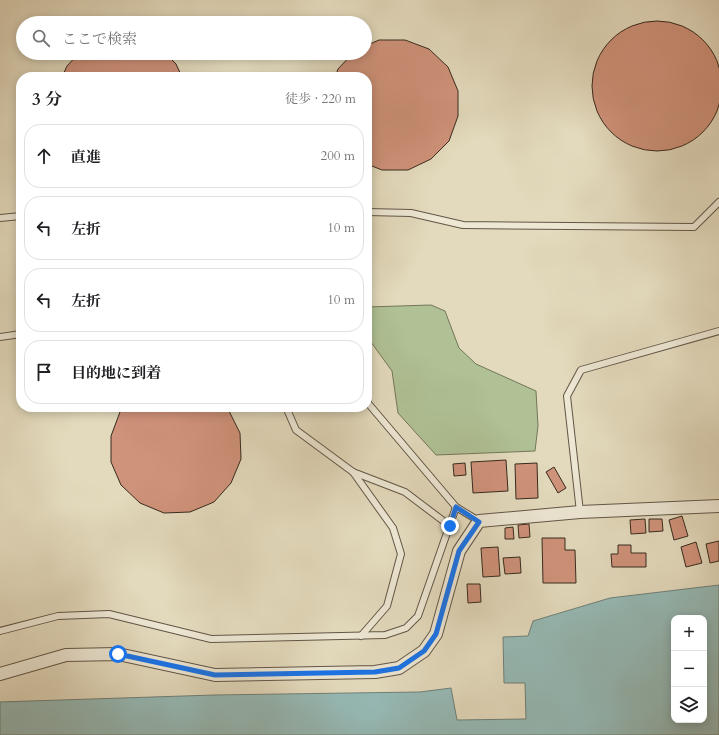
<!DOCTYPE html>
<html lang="ja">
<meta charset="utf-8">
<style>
body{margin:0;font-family:Cardo,"Noto Serif JP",serif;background:#f6f6f6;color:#202124}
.controls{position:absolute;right:12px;bottom:12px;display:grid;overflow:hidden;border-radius:8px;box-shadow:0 2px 10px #0003}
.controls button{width:36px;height:36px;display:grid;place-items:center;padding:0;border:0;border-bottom:1px solid #e0e0e0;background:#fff;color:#202124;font:20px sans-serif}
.stop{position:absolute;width:12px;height:12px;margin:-9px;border:3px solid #1a73e8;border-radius:50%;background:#fff}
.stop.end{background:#1a73e8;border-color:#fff;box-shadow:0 1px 4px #0008}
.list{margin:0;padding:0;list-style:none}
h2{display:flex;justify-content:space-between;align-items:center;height:52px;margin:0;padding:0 16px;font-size:17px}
h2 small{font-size:13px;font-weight:400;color:#757577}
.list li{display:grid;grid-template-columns:26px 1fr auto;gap:12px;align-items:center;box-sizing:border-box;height:64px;margin:0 8px 8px;padding:0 8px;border:1px solid #e0e0e0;border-radius:16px}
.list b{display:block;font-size:15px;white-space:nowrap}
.list em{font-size:13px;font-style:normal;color:#757577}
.icon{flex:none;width:22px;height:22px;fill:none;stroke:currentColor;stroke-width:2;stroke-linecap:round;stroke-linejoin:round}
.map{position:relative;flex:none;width:719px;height:735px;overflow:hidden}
.search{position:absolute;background:#fff;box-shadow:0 2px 10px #0003;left:16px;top:16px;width:356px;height:44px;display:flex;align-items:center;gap:10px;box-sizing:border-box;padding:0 14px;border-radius:22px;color:#757577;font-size:15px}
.panel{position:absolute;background:#fff;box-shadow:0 2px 10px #0003;left:16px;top:72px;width:356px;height:340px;border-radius:16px}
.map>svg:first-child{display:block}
.green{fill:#afc195;stroke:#73765a}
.water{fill:#96bab6;stroke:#708079;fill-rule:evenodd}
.building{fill:#cf927a;stroke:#372a1e}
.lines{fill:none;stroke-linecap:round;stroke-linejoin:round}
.lane-casing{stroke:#625646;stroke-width:8}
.street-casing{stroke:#625646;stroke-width:14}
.lane{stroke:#ede7d4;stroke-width:6}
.street{stroke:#ede7d4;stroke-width:12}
.route{stroke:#1a73e8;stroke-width:5}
</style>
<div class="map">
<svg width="719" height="735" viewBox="0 0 719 735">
<rect width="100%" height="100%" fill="#e3dabd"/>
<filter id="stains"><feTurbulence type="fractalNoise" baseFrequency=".005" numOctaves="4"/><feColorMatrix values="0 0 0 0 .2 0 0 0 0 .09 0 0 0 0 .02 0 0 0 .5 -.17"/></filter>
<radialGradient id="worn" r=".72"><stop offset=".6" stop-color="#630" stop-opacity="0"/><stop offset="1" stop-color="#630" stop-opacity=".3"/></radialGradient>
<!-- green -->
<polygon class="green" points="431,305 445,311 459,348 476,364 536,391 538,426 535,451 436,455 398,413 392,371 368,338 367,307"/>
<!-- water -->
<path class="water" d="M719,585v150h-719v-33l214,-7 206,-3 31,-4 6,32 69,-1 -1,-36h-21l-1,-46 25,-1 5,-15 77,-23zM674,618h30v102h-30z"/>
<!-- building -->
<g class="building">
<circle cx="657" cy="86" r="65"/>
<polygon points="379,40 405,40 429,49 448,67 458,91 458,116 449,141 431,159 408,170 382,170 367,164 367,77 335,77 338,69 353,53 365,53 365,46"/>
<polygon points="79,53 165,53 176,64 182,77 62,77 67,66"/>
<polygon points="124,407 227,407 240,433 241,459 231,483 214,502 190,512 164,513 140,503 121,485 111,462 111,436 120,412"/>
<polygon points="506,460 508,491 473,493 471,462"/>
<polygon points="465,463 466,475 454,476 453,464"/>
<polygon points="537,463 538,498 516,499 515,464"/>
<polygon points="554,467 566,488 558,493 546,472"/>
<polygon points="682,516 688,536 674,540 669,520"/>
<polygon points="645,519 646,533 631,534 630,520"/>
<polygon points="649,519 662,519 663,531 649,532"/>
<polygon points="529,524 530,537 519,538 518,525"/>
<polygon points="513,527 514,539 505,539 505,528"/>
<polygon points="542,538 565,538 565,550 575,550 576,583 543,583"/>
<polygon points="719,541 719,561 710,563 706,544"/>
<polygon points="696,542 702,563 686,567 681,547"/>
<polygon points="618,545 631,545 631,553 646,553 646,567 612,567 611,554 618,554"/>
<polygon points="498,547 500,576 483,577 481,548"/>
<polygon points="520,557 521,573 505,574 503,558"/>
<polygon points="467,584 480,584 481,602 468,603"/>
</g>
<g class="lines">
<defs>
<g id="lane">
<polyline points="367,212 411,213 463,225 694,227 719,202"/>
<polyline points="0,218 21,216"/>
<polyline points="0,337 21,334"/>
<polyline points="367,402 456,507 479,521"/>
<polyline points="286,407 296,430 353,472 405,492 450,526"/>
<polyline points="353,472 393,528 401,554 387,606 361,636"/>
<polyline points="580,512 567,396 581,370 719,331"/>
<polyline points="0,631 58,616 109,614 211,639 385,635 406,628 418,616 456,507"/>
</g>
<polyline id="street" points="0,674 66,655 118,654 215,675 375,672 399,668 424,651 436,634 459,551 479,521 580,512 719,506"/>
</defs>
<!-- lane casing -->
<use href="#lane" class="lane-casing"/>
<!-- street casing -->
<use href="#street" class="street-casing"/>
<!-- lane -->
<use href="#lane" class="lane"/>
<!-- street -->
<use href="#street" class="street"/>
</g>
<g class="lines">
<!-- route -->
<polyline class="route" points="118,654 215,675 375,672 399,668 424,651 436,634 459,551 479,522 456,507 450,526"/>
</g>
<rect width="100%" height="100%" filter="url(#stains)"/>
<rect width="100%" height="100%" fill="url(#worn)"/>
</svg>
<div class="controls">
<button>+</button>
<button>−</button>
<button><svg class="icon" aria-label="layers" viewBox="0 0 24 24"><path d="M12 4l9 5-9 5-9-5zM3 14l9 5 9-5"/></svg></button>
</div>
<div class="stop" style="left:118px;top:654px"></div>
<div class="stop end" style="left:450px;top:526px"></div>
<div class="search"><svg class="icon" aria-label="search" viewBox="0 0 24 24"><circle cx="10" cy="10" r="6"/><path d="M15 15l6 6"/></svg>ここで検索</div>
<section class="panel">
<h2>3 分<small>徒歩 · 220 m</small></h2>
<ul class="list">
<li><svg class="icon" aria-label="ahead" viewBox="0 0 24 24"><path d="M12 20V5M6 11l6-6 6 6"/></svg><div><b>直進</b></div><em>200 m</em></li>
<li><svg class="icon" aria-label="left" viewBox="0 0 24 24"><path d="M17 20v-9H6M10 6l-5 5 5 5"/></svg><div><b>左折</b></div><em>10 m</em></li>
<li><svg class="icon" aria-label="left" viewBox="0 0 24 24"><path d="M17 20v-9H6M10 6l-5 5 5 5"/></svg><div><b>左折</b></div><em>10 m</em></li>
<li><svg class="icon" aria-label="arrive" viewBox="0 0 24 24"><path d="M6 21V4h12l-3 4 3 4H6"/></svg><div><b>目的地に到着</b></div></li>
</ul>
</section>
</div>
